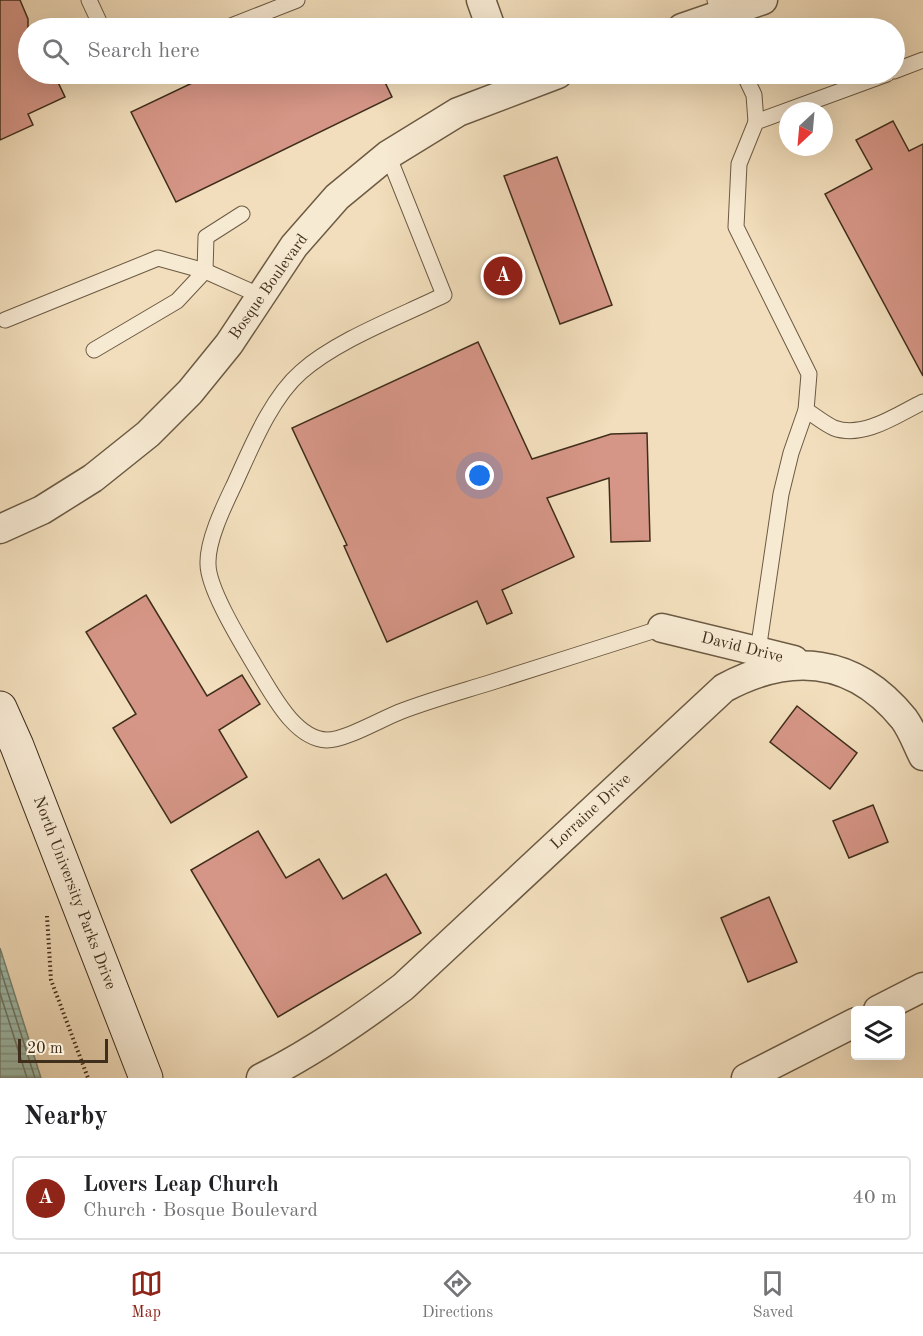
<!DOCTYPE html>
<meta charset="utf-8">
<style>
body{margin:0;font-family:"Old Standard TT",serif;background:#f6f6f6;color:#202124}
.controls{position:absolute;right:18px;bottom:18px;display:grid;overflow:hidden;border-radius:6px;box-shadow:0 6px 24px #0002}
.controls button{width:54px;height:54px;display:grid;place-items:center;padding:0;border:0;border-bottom:2px solid #e0e0e0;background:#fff;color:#202124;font:30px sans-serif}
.compass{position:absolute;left:779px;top:102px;width:54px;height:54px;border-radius:50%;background:#fff;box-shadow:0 6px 24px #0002;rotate:206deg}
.scale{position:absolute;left:18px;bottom:15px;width:90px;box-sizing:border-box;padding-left:6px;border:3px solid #3f2e1b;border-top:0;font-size:16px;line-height:21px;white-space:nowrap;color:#3f2e1b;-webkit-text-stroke:4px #f7ead3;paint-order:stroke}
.you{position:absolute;left:480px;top:476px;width:21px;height:21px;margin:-15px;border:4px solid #fff;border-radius:50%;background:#1a73e8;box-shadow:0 0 0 9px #1a73e833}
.badge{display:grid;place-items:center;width:39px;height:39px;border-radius:50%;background:#8f2418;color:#fff;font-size:20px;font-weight:700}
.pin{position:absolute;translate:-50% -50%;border:3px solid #fff;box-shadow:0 2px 6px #0006}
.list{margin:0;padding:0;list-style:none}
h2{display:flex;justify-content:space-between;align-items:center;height:78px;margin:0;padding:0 24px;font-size:26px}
h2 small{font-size:20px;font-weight:400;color:#757577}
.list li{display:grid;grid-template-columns:39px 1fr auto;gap:18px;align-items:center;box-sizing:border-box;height:84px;margin:0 12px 12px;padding:0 12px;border:2px solid #e0e0e0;border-radius:6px}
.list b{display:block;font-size:22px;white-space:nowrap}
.list p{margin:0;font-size:20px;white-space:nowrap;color:#757577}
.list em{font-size:20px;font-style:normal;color:#757577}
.icon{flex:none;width:33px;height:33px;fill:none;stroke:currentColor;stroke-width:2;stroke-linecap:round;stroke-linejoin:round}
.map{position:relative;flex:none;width:923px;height:1078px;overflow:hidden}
.search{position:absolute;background:#fff;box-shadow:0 6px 24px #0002;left:18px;right:18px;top:18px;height:66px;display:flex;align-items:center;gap:15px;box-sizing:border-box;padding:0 21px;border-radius:33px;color:#757577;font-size:22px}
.sheet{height:174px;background:#fff}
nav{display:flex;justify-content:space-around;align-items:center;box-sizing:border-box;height:84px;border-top:2px solid #e0e0e0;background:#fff;font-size:16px;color:#757577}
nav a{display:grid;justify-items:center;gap:3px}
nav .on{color:#8f2418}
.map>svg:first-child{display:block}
.water{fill:url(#water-rules);stroke:#778372;stroke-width:1.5}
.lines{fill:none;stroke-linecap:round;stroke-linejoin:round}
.shore{stroke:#6e7564;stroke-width:1.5}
.building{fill:#d69687;stroke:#3f2e1b;stroke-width:1.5}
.lane-casing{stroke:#6c5a43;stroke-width:17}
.street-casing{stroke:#6c5a43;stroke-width:31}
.secondary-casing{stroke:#3f2e1b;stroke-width:35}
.path{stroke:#3f2e1b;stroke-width:4;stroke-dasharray:1.5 3;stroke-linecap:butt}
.lane{stroke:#f7ead3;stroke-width:15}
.street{stroke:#f7ead3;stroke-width:28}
.secondary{stroke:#f7ead3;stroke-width:33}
.labels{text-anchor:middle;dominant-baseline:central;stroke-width:6;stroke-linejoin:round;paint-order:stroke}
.street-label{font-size:16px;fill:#3f2e1b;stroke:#f7ead3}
</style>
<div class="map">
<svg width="923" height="1078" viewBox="0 0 923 1078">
<defs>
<pattern id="water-rules" width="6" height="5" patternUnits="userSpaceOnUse" patternTransform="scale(1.5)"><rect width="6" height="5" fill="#9cbcac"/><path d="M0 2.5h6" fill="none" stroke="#81998b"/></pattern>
</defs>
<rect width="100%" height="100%" fill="#f2debc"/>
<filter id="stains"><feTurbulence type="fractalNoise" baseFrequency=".00333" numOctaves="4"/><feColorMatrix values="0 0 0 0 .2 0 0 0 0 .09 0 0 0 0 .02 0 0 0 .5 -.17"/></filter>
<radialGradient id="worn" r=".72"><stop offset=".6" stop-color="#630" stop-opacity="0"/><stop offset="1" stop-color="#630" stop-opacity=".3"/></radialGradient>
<!-- water -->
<polygon class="water" points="0,948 41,1078 0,1078"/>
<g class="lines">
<!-- shore -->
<g class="shore">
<polyline points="0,968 35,1078"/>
<polyline points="0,993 27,1078"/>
</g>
</g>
<!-- building -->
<g class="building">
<polygon points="0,0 20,0 28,19 28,74 54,74 65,97 28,114 33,125 0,140"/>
<polygon points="211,74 381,74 392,97 176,202 131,112"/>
<polygon points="893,121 909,151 923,144 923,376 825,194 872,169 856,140"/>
<polygon points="557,157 612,305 560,324 504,176"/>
<polygon points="478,342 532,459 611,434 647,433 650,541 611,542 609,478 547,498 574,557 502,590 512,613 487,624 477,601 387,642 344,546 347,545 292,428"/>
<polygon points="146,595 207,696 242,675 260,704 219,730 247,777 171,823 113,728 136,714 86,632"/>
<polygon points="797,706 857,753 830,789 770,742"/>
<polygon points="873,805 888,842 849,858 833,821"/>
<polygon points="258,831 286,878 319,859 343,899 386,874 421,933 278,1017 191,870"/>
<polygon points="769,897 797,962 748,982 721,918"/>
</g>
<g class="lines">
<defs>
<g id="lane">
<polyline points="89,0 102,28"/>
<polyline points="715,0 726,28"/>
<polyline points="226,28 297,0"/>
<polyline points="894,71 923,60"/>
<polyline points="744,74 754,95 756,122"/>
<path d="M388,155l56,140c-45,22 -107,45 -143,77 -30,26 -50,76 -66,111 -10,21 -28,57 -27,81 0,26 36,83 50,107 15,24 37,68 69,69 19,0 56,-22 75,-29 29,-11 58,-19 87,-28 58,-18 115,-37 173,-55"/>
<polyline points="5,320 158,258 205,271 261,296"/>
<polyline points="94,350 177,301 205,271 206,237 242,214"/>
<path d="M806,410c9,6 19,14 28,18 30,11 64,-14 89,-26"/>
<polyline points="758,651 781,494 791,453 806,410 809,374 736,227 739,164 756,122 887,74"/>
</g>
<g id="street">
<polyline points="481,0 491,28"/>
<polyline points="682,28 763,0"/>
<polyline points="0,529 42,510 93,478 148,434 190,392 229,344 294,246 337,197 388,155 458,112 558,74"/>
<polyline points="662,628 794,660"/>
<polyline points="878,1010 923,987"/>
<path d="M261,1078c51,-25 97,-57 142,-91l321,-299c67,-36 130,-31 180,31 8,11 13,25 19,37"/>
<polyline points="746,1078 856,1022"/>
</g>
<polyline id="secondary" points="0,708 17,746 146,1078"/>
</defs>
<!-- lane casing -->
<use href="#lane" class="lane-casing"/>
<!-- street casing -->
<use href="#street" class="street-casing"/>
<!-- secondary casing -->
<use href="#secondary" class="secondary-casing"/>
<!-- path -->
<polyline class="path" points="47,916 51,980 88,1078"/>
<!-- lane -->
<use href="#lane" class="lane"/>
<!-- street -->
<use href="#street" class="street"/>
<!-- secondary -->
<use href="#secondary" class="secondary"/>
</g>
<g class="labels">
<!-- street labels -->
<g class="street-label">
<text transform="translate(269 287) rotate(-55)">Bosque Boulevard</text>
<text transform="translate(742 648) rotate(14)">David Drive</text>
<text transform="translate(591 812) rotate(-43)">Lorraine Drive</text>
<text transform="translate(74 893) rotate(69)">North University Parks Drive</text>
</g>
</g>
<rect width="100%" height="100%" filter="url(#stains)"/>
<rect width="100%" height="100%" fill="url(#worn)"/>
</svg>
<div class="controls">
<button><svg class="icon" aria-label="layers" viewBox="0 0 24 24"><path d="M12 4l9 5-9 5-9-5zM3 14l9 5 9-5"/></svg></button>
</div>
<svg class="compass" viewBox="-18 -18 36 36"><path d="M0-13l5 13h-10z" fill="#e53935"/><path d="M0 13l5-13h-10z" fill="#757577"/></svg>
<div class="scale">20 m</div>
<div class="you"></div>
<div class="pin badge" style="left:503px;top:276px">A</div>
<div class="search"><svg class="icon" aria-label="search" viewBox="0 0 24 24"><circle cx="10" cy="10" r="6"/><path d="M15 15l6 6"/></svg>Search here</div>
</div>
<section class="sheet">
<h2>Nearby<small></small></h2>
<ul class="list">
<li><span class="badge">A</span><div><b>Lovers Leap Church</b><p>Church · Bosque Boulevard</p></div><em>40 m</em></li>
</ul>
</section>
<nav>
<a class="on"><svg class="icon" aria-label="map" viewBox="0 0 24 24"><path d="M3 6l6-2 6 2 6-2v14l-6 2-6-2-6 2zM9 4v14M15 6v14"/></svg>Map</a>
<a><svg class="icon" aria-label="directions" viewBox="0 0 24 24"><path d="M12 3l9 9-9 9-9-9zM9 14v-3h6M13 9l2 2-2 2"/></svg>Directions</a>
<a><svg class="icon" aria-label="saved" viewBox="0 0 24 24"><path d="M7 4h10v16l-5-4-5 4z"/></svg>Saved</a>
</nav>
